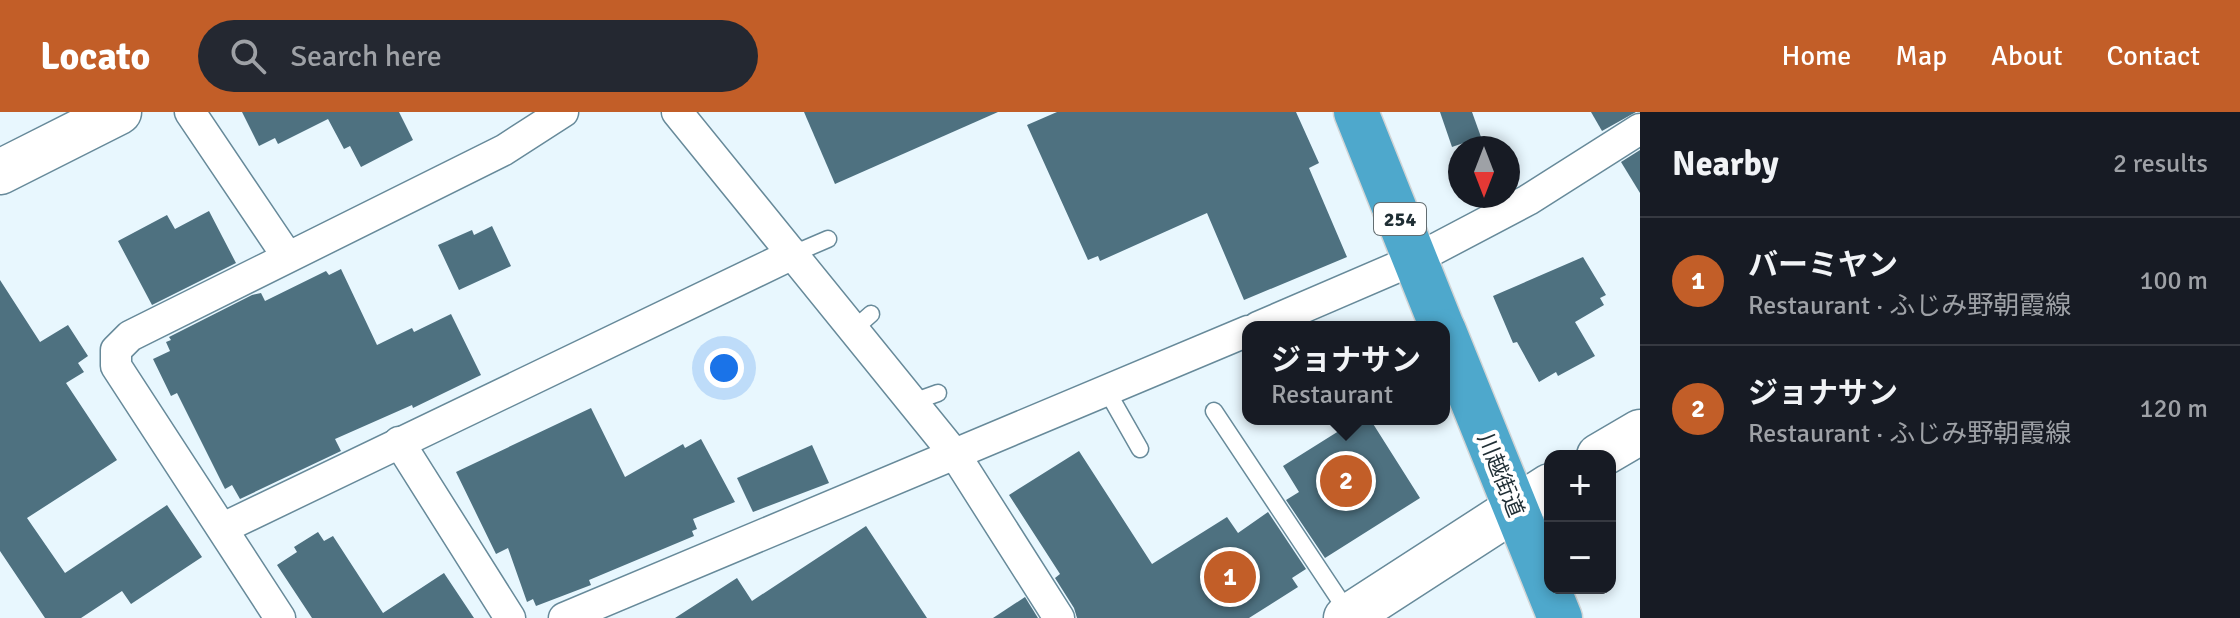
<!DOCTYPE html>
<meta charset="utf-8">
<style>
body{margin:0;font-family:Signika,"Noto Sans JP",sans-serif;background:#242831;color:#f1f3f6}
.controls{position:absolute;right:24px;bottom:24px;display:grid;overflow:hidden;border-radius:16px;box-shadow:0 4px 12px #0003}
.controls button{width:72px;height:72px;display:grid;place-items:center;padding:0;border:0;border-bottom:2px solid #363941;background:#171b24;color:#f1f3f6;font:40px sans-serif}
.compass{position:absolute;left:1448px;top:24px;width:72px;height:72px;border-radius:50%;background:#171b24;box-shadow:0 4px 12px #0003;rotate:180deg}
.you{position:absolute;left:724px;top:256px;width:28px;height:28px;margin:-20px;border:6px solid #fff;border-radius:50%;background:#1a73e8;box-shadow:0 0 0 12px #1a73e833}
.badge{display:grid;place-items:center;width:52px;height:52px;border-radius:50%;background:#c25e28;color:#fff;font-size:26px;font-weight:700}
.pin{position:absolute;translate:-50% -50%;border:4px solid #fff;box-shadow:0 2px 8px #0006}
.popup{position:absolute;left:1242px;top:209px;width:208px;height:104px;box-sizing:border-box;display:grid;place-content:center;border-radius:16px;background:#171b24;filter:drop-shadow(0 2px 6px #0005);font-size:26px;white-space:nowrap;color:#9ea1a6}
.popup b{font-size:30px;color:#f1f3f6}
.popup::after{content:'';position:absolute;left:50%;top:100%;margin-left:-16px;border:16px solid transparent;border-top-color:#171b24}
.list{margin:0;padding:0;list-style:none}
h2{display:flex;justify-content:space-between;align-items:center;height:104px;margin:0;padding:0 32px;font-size:34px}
h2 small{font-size:26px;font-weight:400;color:#9ea1a6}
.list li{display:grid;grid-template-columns:52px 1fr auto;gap:24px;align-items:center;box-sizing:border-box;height:128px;padding:0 32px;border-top:2px solid #363941}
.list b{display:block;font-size:30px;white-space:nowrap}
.list p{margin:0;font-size:26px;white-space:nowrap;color:#9ea1a6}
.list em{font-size:26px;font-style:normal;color:#9ea1a6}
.icon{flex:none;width:44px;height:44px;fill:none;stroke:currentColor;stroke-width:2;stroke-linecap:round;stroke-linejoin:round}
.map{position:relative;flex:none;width:1640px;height:506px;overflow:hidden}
header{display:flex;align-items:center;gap:48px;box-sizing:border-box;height:112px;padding:0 40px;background:#c25e28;color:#fff}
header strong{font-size:38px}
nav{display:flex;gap:44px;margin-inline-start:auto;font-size:28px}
.search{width:560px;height:72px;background:#242831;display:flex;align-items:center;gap:20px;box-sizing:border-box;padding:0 28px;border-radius:44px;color:#9ea1a6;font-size:30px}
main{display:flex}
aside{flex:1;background:#171b24}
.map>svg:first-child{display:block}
.building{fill:#4e7180}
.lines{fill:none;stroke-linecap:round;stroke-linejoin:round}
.lane-casing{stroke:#678a9a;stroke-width:19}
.street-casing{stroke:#678a9a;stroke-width:33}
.secondary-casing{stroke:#678a9a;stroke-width:47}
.highway-casing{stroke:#d2d5d6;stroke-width:47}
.lane{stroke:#fff;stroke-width:16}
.street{stroke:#fff;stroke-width:30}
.secondary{stroke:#fff;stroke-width:44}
.highway{stroke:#4ea8cc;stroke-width:44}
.labels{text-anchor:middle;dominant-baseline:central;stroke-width:8;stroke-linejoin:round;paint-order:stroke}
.shield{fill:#fff;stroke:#626d71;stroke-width:2}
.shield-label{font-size:20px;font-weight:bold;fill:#1f2e34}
.street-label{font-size:22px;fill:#1f2e34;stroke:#fff}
</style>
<header>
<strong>Locato</strong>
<div class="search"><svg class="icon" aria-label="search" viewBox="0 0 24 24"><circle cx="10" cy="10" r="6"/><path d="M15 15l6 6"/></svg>Search here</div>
<nav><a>Home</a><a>Map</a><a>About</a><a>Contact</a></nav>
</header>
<main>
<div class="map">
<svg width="1640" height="506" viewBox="0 0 1640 506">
<rect width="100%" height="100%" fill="#e8f7fe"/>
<!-- building -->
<g class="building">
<polygon points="242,0 399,0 413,28 361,55 350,34 344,37 328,7 278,32 275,26 259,34"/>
<polygon points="804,0 998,0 835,72"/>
<polygon points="1057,0 1296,0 1319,51 1309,56 1347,145 1244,188 1207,101 1100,149 1098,144 1088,148 1027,13"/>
<polygon points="1440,0 1472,0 1481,25 1452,35"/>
<polygon points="1591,0 1636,0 1602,19"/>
<polygon points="1640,38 1640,81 1621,50"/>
<polygon points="209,99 236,151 152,193 118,129 167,103 175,117"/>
<polygon points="492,114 511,154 459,178 438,133 472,118 474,123"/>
<polygon points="1583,145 1606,183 1600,186 1604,193 1575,210 1595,244 1558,264 1556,260 1539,270 1517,230 1513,231 1493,184"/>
<polygon points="341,157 377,233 412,216 414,220 451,202 481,263 413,296 412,293 335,327 341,339 240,387 232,373 225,377 177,281 171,284 153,247 170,239 166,230 171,228 169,225 252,183 261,181 265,189 326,159 329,163"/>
<polygon points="0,168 40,230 68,213 88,244 78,251 84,260 66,271 117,348 27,406 65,461 167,393 202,445 131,492 122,479 81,506 45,506 0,439"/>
<polygon points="591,296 625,365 683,332 685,336 701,327 735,390 693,407 697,417 692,419 694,424 589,468 591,473 536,494 533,487 527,490 508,436 496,442 456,360"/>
<polygon points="1358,307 1370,307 1420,386 1325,446 1286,388 1299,380 1283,354"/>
<polygon points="812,333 829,371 753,400 737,366"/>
<polygon points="1079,339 1152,452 1227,405 1238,421 1268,400 1306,457 1292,466 1298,475 1249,506 1077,506 1074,496 1055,466 1060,462 1009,383"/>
<polygon points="866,414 927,506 675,506 737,466 752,489"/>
<polygon points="318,420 324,429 333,424 383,501 444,461 474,506 312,506 277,453 297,440 294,435"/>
<polygon points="1025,485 1038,506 993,506"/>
</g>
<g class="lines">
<defs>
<g id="lane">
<polyline points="793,142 828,127"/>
<polyline points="854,217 871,202"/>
<polyline points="1107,279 1140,337"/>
<polyline points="913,290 938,281"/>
<polyline points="1214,299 1349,502"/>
</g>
<g id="street">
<polyline points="190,0 287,144"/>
<polyline points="677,0 956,344 1059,506"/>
<polyline points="1258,215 1416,147 1528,88 1640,17"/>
<polyline points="399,330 510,506"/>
<polyline points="223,416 793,142"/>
<polyline points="280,506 116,254 116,238 130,224 504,38 563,0"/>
<polyline points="564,506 1248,219"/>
</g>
<g id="secondary">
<polyline points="0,60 119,0"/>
<polyline points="1599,344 1640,320"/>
<polyline points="1346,506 1550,374"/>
</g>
<g id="highway">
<polyline points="1356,0 1442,215"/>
<polyline points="1444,219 1560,506"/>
</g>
</defs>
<!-- lane casing -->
<use href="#lane" class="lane-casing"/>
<!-- street casing -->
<use href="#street" class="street-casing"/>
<!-- secondary casing -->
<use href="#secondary" class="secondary-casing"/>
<!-- highway casing -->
<use href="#highway" class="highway-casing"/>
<!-- lane -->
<use href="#lane" class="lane"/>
<!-- street -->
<use href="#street" class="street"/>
<!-- secondary -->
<use href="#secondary" class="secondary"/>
<!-- highway -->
<use href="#highway" class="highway"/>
</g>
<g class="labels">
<!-- shield labels -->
<rect class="shield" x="1374" y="91" width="52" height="32" rx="6"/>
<g class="shield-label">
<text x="1400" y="107">254</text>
</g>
<!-- street labels -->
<g class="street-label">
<text transform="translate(1501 363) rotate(68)">川越街道</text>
</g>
</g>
</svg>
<div class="controls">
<button>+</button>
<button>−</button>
</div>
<svg class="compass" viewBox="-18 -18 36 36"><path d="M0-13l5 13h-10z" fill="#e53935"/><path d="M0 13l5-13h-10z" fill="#9ea1a6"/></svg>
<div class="you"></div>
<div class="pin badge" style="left:1230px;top:465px">1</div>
<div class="pin badge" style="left:1346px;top:369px">2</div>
<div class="popup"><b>ジョナサン</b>Restaurant</div>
</div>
<aside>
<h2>Nearby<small>2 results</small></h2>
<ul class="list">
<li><span class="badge">1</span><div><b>バーミヤン</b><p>Restaurant · ふじみ野朝霞線</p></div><em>100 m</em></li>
<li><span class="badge">2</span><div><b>ジョナサン</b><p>Restaurant · ふじみ野朝霞線</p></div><em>120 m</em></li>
</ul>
</aside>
</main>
